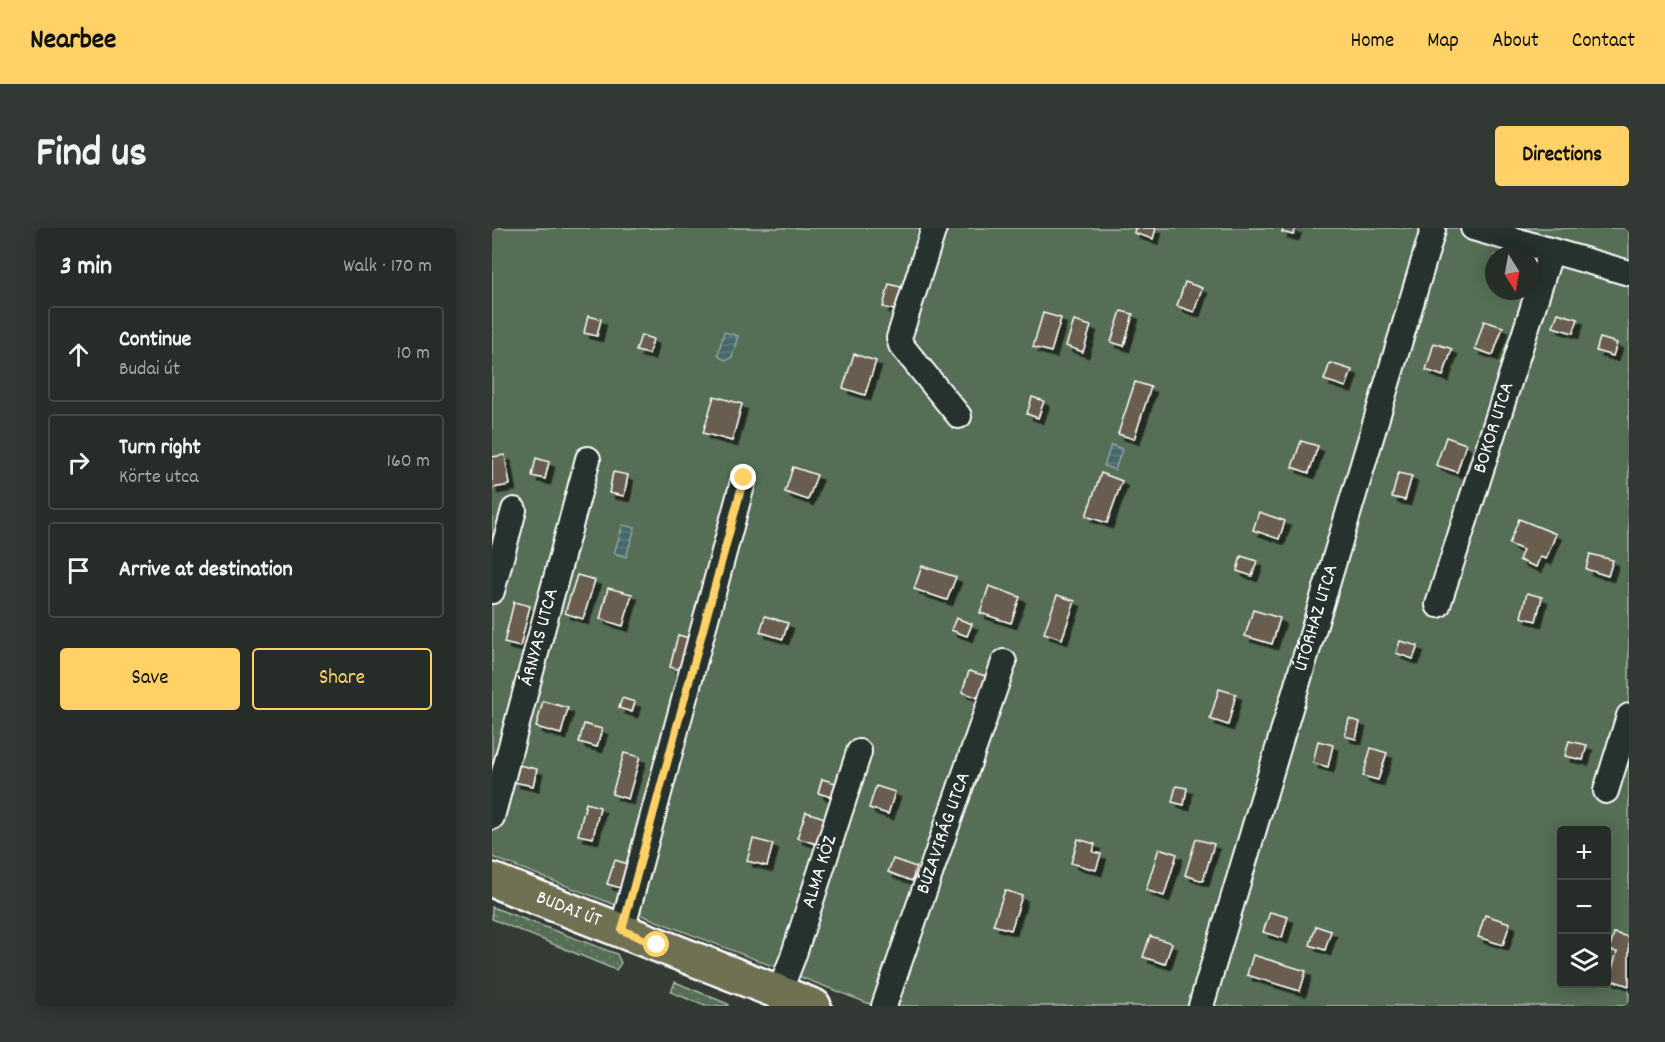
<!DOCTYPE html>
<meta charset="utf-8">
<style>
body{margin:0;font-family:Dekko,sans-serif;background:#323833;color:#f1f3f6}
.controls{position:absolute;right:18px;bottom:18px;display:grid;overflow:hidden;border-radius:6px;box-shadow:0 3px 15px #0003}
.controls button{width:54px;height:54px;display:grid;place-items:center;padding:0;border:0;border-bottom:2px solid #424844;background:#262c27;color:#f1f3f6;font:30px sans-serif}
.compass{position:absolute;left:993px;top:18px;width:54px;height:54px;border-radius:50%;background:#262c27;box-shadow:0 3px 15px #0003;rotate:169deg}
.stop{position:absolute;width:18px;height:18px;margin:-14px;border:4px solid #ffd166;border-radius:50%;background:#fff}
.stop.end{background:#ffd166;border-color:#fff;box-shadow:0 2px 6px #0008}
.list{margin:0;padding:0;list-style:none}
h2{display:flex;justify-content:space-between;align-items:center;height:78px;margin:0;padding:0 24px;font-size:26px}
h2 small{font-size:20px;font-weight:400;color:#a4a7a7}
.list li{display:grid;grid-template-columns:39px 1fr auto;gap:18px;align-items:center;box-sizing:border-box;height:96px;margin:0 12px 12px;padding:0 12px;border:2px solid #424844;border-radius:6px}
.list b{display:block;font-size:22px;white-space:nowrap}
.list p{margin:0;font-size:20px;white-space:nowrap;color:#a4a7a7}
.list em{font-size:20px;font-style:normal;color:#a4a7a7}
.actions{display:flex;gap:12px;padding:18px 24px}
.actions a{flex:1;padding:14px 0;border:2px solid #ffd166;border-radius:6px;text-align:center;font-size:21px;color:#ffd166}
.actions .main{background:#ffd166;color:#111}
.icon{flex:none;width:33px;height:33px;fill:none;stroke:currentColor;stroke-width:2;stroke-linecap:round;stroke-linejoin:round}
.map{position:relative;flex:none;width:1137px;height:778px;overflow:hidden;border-radius:6px}
header{display:flex;align-items:center;gap:36px;box-sizing:border-box;height:84px;padding:0 30px;background:#ffd166;color:#111}
header strong{font-size:28px}
nav{display:flex;gap:33px;margin-inline-start:auto;font-size:21px}
.intro{display:flex;align-items:center;justify-content:space-between;box-sizing:border-box;height:144px;padding:0 36px}
h1{margin:0;font-size:42px}
.button{padding:15px 27px;border-radius:6px;background:#ffd166;color:#111;font-size:21px;font-weight:700}
main{display:flex;gap:36px;padding:0 36px}
aside{flex:1;background:#262c27;border-radius:6px;box-shadow:0 3px 15px #0003}
.map>svg:first-child{display:block}
.grass{fill:url(#grass-dots);stroke:#aab6aa;stroke-width:1.5}
.green{fill:#556e54;stroke:#aab6aa;stroke-width:1.5;fill-rule:evenodd}
.water{fill:url(#water-rules);stroke:#8fa4a6;stroke-width:1.5}
.building{fill:#675d50;stroke:#fff;stroke-width:1.5;filter:url(#shadow)}
.lines{fill:none;stroke-linecap:round;stroke-linejoin:round}
.minor-casing{stroke:#fff;stroke-width:28}
.primary-casing{stroke:#fff;stroke-width:38}
.minor{stroke:#26332d;stroke-width:24}
.primary{stroke:#706f52;stroke-width:33}
.route{stroke:#ffd166;stroke-width:8}
.labels{text-anchor:middle;dominant-baseline:central;stroke-width:5;stroke-linejoin:round;paint-order:stroke}
.street-label{font-size:20px;fill:#fff;stroke:#26332d}
</style>
<header>
<strong>Nearbee</strong>
<nav><a>Home</a><a>Map</a><a>About</a><a>Contact</a></nav>
</header>
<div class="intro"><h1>Find us</h1><a class="button">Directions</a></div>
<main>
<aside>
<h2>3 min<small>Walk · 170 m</small></h2>
<ul class="list">
<li><svg class="icon" aria-label="ahead" viewBox="0 0 24 24"><path d="M12 20V5M6 11l6-6 6 6"/></svg><div><b>Continue</b><p>Budai út</p></div><em>10 m</em></li>
<li><svg class="icon" aria-label="right" viewBox="0 0 24 24"><path d="M7 20v-9h11M14 6l5 5-5 5"/></svg><div><b>Turn right</b><p>Körte utca</p></div><em>160 m</em></li>
<li><svg class="icon" aria-label="arrive" viewBox="0 0 24 24"><path d="M6 21V4h12l-3 4 3 4H6"/></svg><div><b>Arrive at destination</b></div></li>
</ul>
<div class="actions"><a class="main">Save</a><a>Share</a></div>
</aside>
<div class="map">
<svg width="1137" height="778" viewBox="0 0 1137 778">
<defs>
<pattern id="grass-dots" width="8" height="8" patternUnits="userSpaceOnUse" patternTransform="scale(1.5)"><rect width="8" height="8" fill="#556e54"/><path d="M2 2h.1M6 6h.1" fill="none" stroke="#6e846e" stroke-width="1.8" stroke-linecap="round"/></pattern>
<pattern id="water-rules" width="6" height="5" patternUnits="userSpaceOnUse" patternTransform="scale(1.5)"><rect width="6" height="5" fill="#45676b"/><path d="M0 2.5h6" fill="none" stroke="#617e81"/></pattern>
<filter id="shadow"><feDropShadow dx="5.5" dy="5.5" stdDeviation="0" flood-color="#0009"/></filter>
</defs>
<rect width="100%" height="100%" fill="#333b34"/>
<filter id="ink" filterUnits="userSpaceOnUse"><feTurbulence type="fractalNoise" baseFrequency=".0167" numOctaves="2"/><feDisplacementMap in="SourceGraphic" scale="12" xChannelSelector="R" yChannelSelector="G"/><feConvolveMatrix kernelMatrix="1 2 1 2 8 2 1 2 1" color-interpolation-filters="sRGB"/></filter>
<g filter="url(#ink)">
<!-- grass -->
<g class="grass">
<polygon points="0,679 125,726 129,735 124,742 0,691"/>
<polygon points="183,754 236,776 236,778 213,778 179,764"/>
</g>
<!-- green -->
<path class="green" d="M0,0h1137v778h-754l-383,-149zM1002,27h36v36h-36zM1070,602h44v154h-44z"/>
<!-- water -->
<g class="water">
<polygon points="232,104 246,108 240,129 235,132 229,130 226,126"/>
<polygon points="619,217 630,221 623,242 612,238"/>
<polygon points="131,297 143,300 134,329 122,325"/>
</g>
<!-- building -->
<g class="building">
<polygon points="643,0 664,0 661,11 642,5"/>
<polygon points="791,0 804,0 801,7 790,4"/>
<polygon points="693,54 710,60 702,84 685,78"/>
<polygon points="397,56 412,60 406,83 391,79"/>
<polygon points="629,83 641,86 632,118 619,114"/>
<polygon points="551,85 569,90 559,124 541,119"/>
<polygon points="1066,85 1086,91 1081,105 1061,99"/>
<polygon points="96,88 109,91 105,108 92,105"/>
<polygon points="582,93 599,98 591,124 574,118"/>
<polygon points="992,93 1011,99 1001,127 983,121"/>
<polygon points="149,107 161,111 157,126 144,123"/>
<polygon points="1108,110 1125,115 1121,128 1104,123"/>
<polygon points="942,115 960,121 951,148 934,142"/>
<polygon points="362,126 384,133 373,167 351,160"/>
<polygon points="838,135 860,142 854,159 832,152"/>
<polygon points="643,154 659,159 642,211 626,206"/>
<polygon points="222,168 250,176 240,213 211,205"/>
<polygon points="540,169 552,173 546,190 535,186"/>
<polygon points="954,209 974,216 965,244 944,237"/>
<polygon points="809,213 826,218 817,245 800,239"/>
<polygon points="13,227 18,257 0,260 0,229"/>
<polygon points="44,230 57,234 53,251 40,248"/>
<polygon points="301,239 325,247 316,272 293,264"/>
<polygon points="121,244 136,247 132,268 117,265"/>
<polygon points="609,245 630,253 615,295 594,288"/>
<polygon points="906,245 920,248 913,272 900,269"/>
<polygon points="767,284 793,293 787,311 761,302"/>
<polygon points="1027,291 1064,306 1054,331 1048,329 1044,339 1027,332 1031,322 1017,316"/>
<polygon points="1098,326 1121,332 1116,348 1094,341"/>
<polygon points="749,328 765,333 760,348 745,343"/>
<polygon points="430,338 464,349 455,372 422,361"/>
<polygon points="85,347 103,352 91,391 73,385"/>
<polygon points="497,358 528,369 519,395 488,385"/>
<polygon points="116,360 140,366 131,398 108,391"/>
<polygon points="1035,365 1050,369 1044,393 1029,389"/>
<polygon points="565,367 583,373 570,411 552,405"/>
<polygon points="22,374 38,378 28,419 12,415"/>
<polygon points="761,382 788,390 780,416 753,408"/>
<polygon points="273,388 296,395 291,411 268,404"/>
<polygon points="464,390 480,396 475,408 459,402"/>
<polygon points="186,407 201,411 193,443 178,439"/>
<polygon points="908,413 926,418 921,431 904,425"/>
<polygon points="477,443 494,448 487,470 470,464"/>
<polygon points="727,461 744,466 736,497 718,491"/>
<polygon points="130,470 143,474 140,484 127,480"/>
<polygon points="51,473 76,480 69,506 44,499"/>
<polygon points="857,491 868,494 864,511 853,508"/>
<polygon points="92,496 110,501 105,519 87,514"/>
<polygon points="826,513 841,517 836,539 821,535"/>
<polygon points="1077,513 1095,517 1091,532 1073,528"/>
<polygon points="879,520 895,525 886,552 871,548"/>
<polygon points="132,525 148,529 136,571 120,566"/>
<polygon points="26,537 45,541 41,558 22,554"/>
<polygon points="330,551 347,556 343,570 326,565"/>
<polygon points="384,558 403,564 396,586 377,580"/>
<polygon points="684,558 695,560 692,577 680,574"/>
<polygon points="94,575 108,579 101,610 86,607"/>
<polygon points="314,584 336,591 328,617 305,610"/>
<polygon points="261,611 281,616 275,638 255,633"/>
<polygon points="586,611 603,616 601,624 609,626 604,642 579,635"/>
<polygon points="704,611 722,616 711,653 693,647"/>
<polygon points="667,620 685,626 672,668 654,662"/>
<polygon points="401,631 424,639 420,653 396,644"/>
<polygon points="123,632 139,637 132,661 115,656"/>
<polygon points="513,662 530,668 519,702 501,697"/>
<polygon points="778,684 796,689 790,710 771,704"/>
<polygon points="993,687 1018,695 1011,717 986,709"/>
<polygon points="824,698 839,703 833,722 818,717"/>
<polygon points="1122,705 1137,709 1137,758 1117,751 1125,724 1117,722"/>
<polygon points="658,708 680,715 673,736 651,729"/>
<polygon points="761,727 814,743 808,763 755,747"/>
</g>
<g class="lines">
<defs>
<g id="minor">
<polyline points="442,0 407,110 409,117 467,188"/>
<polyline points="981,0 1137,45"/>
<polyline points="0,363 22,282"/>
<path id="s1" d="M946,377l113,-354"/>
<polyline points="1114,563 1137,488"/>
<path id="s2" d="M0,589l96,-358"/>
<polyline points="130,702 252,250"/>
<path id="s3" d="M287,765l14,-36 66,-205"/>
<path id="s4" d="M392,778l120,-344"/>
<path id="s5" d="M709,778l232,-776"/>
</g>
<g id="primary">
<path id="s6" d="M0,652l322,126"/>
</g>
</defs>
<!-- minor casing -->
<use href="#minor" class="minor-casing"/>
<!-- primary casing -->
<use href="#primary" class="primary-casing"/>
<!-- minor -->
<use href="#minor" class="minor"/>
<!-- primary -->
<use href="#primary" class="primary"/>
</g>
</g>
<g class="lines" filter="url(#ink)">
<!-- route -->
<polyline class="route" points="165,717 130,702 252,250"/>
</g>
<g class="labels">
<!-- street labels -->
<g class="street-label">
<text stroke="none"><textPath href="#s1" startOffset="186">BOKOR UTCA</textPath></text>
<text stroke="none"><textPath href="#s5" startOffset="405">ÚTŐRHÁZ UTCA</textPath></text>
<text stroke="none"><textPath href="#s2" startOffset="186">ÁRNYAS UTCA</textPath></text>
<text stroke="none"><textPath href="#s4" startOffset="183">BÚZAVIRÁG UTCA</textPath></text>
<text stroke="none"><textPath href="#s3" startOffset="128">ALMA KÖZ</textPath></text>
<text stroke="none"><textPath href="#s6" startOffset="82">BUDAI ÚT</textPath></text>
</g>
</g>
</svg>
<div class="controls">
<button>+</button>
<button>−</button>
<button><svg class="icon" aria-label="layers" viewBox="0 0 24 24"><path d="M12 4l9 5-9 5-9-5zM3 14l9 5 9-5"/></svg></button>
</div>
<svg class="compass" viewBox="-18 -18 36 36"><path d="M0-13l5 13h-10z" fill="#e53935"/><path d="M0 13l5-13h-10z" fill="#a4a7a7"/></svg>
<div class="stop" style="left:165px;top:717px"></div>
<div class="stop end" style="left:252px;top:250px"></div>
</div>
</main>
